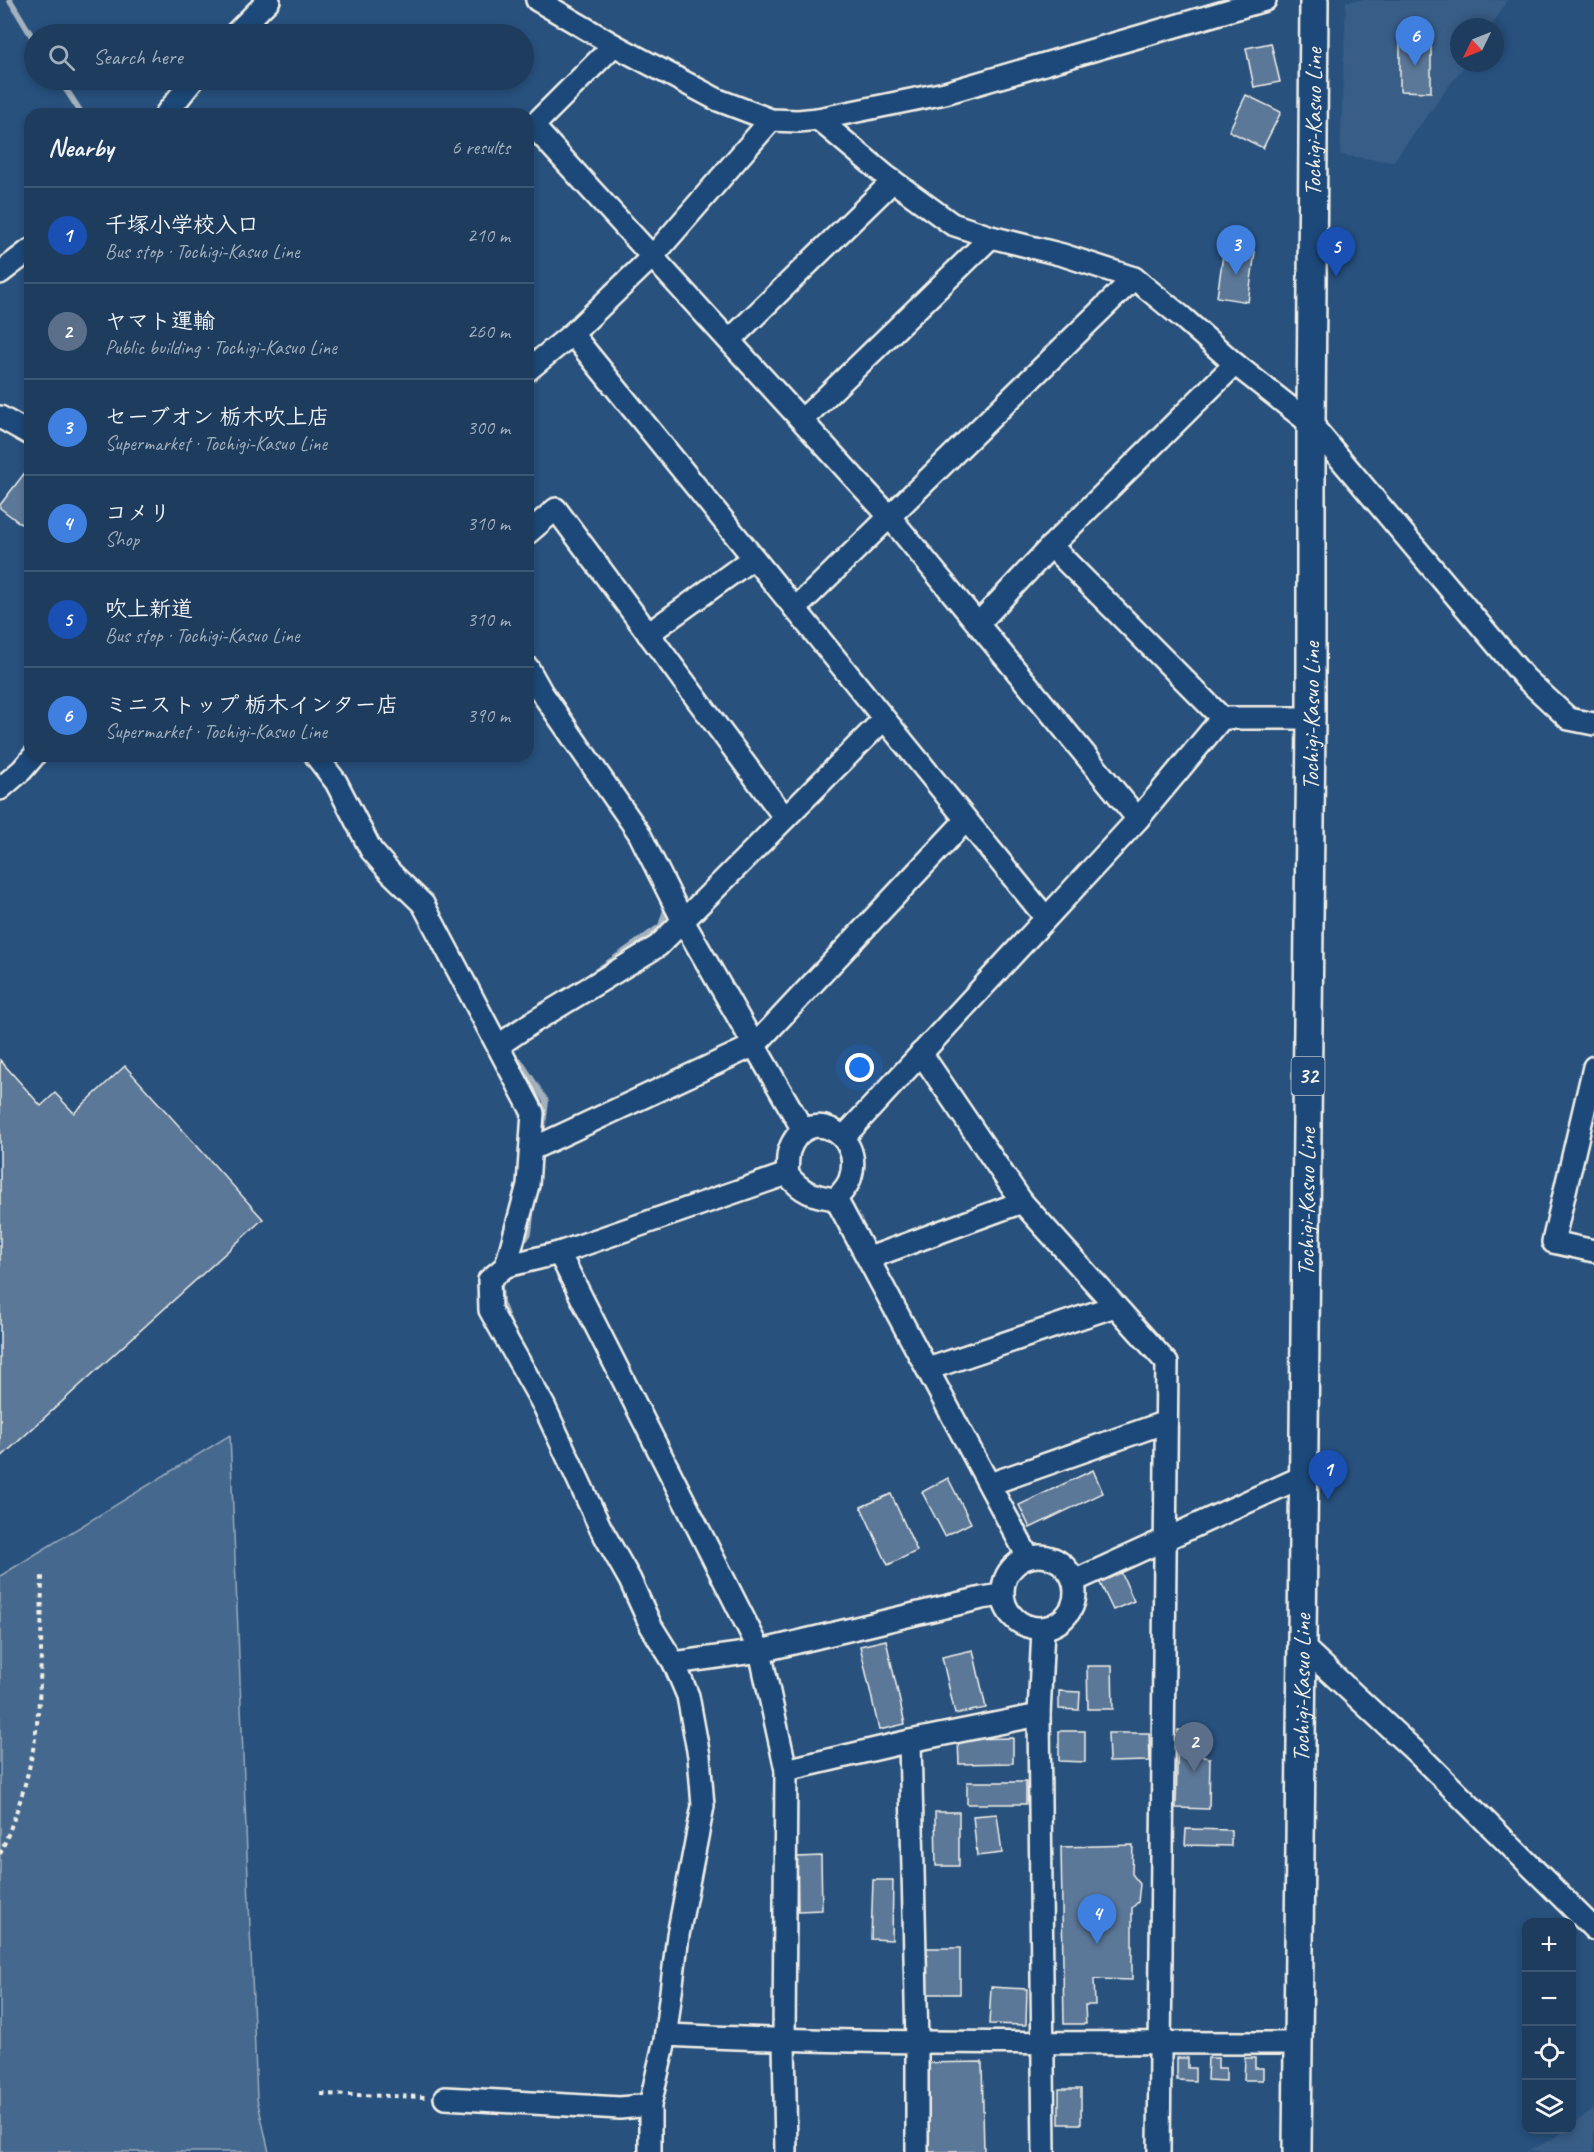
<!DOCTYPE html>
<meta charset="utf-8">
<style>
body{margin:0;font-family:Caveat,"Klee One",sans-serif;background:#264464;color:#f1f3f6}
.controls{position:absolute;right:18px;bottom:18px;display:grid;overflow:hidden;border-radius:12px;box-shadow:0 3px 9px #0003}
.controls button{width:54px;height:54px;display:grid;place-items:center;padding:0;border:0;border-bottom:2px solid #3c5673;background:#1e3d5e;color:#f1f3f6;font:30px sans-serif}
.compass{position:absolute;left:1450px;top:18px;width:54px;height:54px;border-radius:50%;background:#1e3d5e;box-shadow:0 3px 9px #0003;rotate:227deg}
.you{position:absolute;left:860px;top:1068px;width:21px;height:21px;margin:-15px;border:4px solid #fff;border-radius:50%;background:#1a73e8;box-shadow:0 0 0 9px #1a73e833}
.badge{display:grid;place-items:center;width:39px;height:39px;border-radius:50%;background:#ffd166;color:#fff;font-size:20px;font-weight:700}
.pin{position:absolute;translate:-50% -50px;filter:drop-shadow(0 2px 3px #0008)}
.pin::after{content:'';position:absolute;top:32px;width:21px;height:18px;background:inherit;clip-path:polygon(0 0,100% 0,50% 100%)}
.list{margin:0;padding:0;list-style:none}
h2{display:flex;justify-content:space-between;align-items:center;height:78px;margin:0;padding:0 24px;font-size:26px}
h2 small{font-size:20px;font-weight:400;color:#a1aebc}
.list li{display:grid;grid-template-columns:39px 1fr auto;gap:18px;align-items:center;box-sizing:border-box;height:96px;padding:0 24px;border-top:2px solid #3c5673}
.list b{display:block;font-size:22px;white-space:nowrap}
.list p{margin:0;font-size:20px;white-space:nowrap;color:#a1aebc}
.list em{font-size:20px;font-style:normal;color:#a1aebc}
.icon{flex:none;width:33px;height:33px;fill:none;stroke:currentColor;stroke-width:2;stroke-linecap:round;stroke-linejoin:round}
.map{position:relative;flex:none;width:1594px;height:2152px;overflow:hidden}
.search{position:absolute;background:#1e3d5e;box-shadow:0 3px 9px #0003;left:24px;top:24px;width:510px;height:66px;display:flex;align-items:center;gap:15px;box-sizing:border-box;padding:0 21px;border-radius:33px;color:#a1aebc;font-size:22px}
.panel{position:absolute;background:#1e3d5e;box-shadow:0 3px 9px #0003;left:24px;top:108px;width:510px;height:654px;border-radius:18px}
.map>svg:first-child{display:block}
.built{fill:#375d86}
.green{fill:#45688e;stroke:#9cacbb;stroke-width:1.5}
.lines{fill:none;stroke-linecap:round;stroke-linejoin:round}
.stream{stroke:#a4b2be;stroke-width:6}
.building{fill:#5b7899;stroke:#f4f1e8;stroke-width:1.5}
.minor-casing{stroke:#f4f1e8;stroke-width:26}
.major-casing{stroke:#f4f1e8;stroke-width:32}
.path{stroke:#f4f1e8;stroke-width:4;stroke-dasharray:4.5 4.5;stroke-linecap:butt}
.minor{stroke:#1f4a7a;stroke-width:21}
.major{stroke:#1f4a7a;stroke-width:27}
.labels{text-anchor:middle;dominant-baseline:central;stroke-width:4.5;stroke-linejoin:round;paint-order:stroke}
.shield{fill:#1f4a7a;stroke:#b4bfc7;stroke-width:1.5}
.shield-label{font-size:22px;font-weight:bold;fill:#f4f1e8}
.street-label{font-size:24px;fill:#f4f1e8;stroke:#1f4a7a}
</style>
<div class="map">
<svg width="1594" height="2152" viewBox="0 0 1594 2152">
<rect width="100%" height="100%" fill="#28517e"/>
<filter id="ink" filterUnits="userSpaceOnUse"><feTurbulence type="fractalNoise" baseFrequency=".0167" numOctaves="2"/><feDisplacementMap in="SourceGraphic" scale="12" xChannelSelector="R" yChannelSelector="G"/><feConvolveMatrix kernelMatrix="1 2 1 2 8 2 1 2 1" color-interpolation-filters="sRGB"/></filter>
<g filter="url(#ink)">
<!-- built -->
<g class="built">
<polygon points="1360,0 1507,0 1491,27 1459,27 1459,63 1466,63 1393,162 1340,155 1346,1"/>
<polygon points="1594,2109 1594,2152 1525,2152 1551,2140 1565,2130 1572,2130 1572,2125"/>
</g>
<!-- green -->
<polygon class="green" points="230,1435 257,2099 269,2152 0,2152 0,1576"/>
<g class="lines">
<!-- stream -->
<g class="stream">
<polyline points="10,0 34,40"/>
<polyline points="60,80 82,114"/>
<polyline points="591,975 661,926 666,910 663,903"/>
<polyline points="509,1028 508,1026 521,1018"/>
<polyline points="519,1060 546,1101 542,1134"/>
<polyline points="526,1238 529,1233 532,1206"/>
<polyline points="500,1284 501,1302 510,1326"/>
</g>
</g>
<!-- building -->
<g class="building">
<polygon points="1400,41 1431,41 1431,92 1400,91"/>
<polygon points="1271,43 1280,82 1254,87 1246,48"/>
<polygon points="1246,95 1281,112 1263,148 1229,131"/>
<polygon points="1224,248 1255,252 1248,302 1217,297"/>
<polygon points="30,466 30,531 0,508 0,505"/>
<polygon points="0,1060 41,1106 55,1093 74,1113 125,1066 263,1219 0,1458"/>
<polygon points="1093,1470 1103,1493 1030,1528 1019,1505"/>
<polygon points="948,1478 971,1523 945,1536 922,1492"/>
<polygon points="891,1494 917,1551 888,1565 861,1507"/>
<polygon points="1121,1572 1134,1601 1113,1610 1099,1581"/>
<polygon points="886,1640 905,1724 879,1730 860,1646"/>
<polygon points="973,1650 986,1708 955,1714 942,1657"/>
<polygon points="1087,1666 1112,1666 1113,1709 1088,1709"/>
<polygon points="1059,1691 1080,1692 1079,1710 1059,1709"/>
<polygon points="1178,1730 1203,1731 1203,1757 1210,1758 1209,1809 1176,1808"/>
<polygon points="1059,1731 1085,1731 1085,1762 1059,1761"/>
<polygon points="1108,1733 1149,1733 1150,1761 1109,1762"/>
<polygon points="1013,1738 1013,1763 959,1764 958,1739"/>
<rect x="967" y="1782" width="59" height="22"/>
<polygon points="935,1812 959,1812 959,1866 936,1866"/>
<polygon points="997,1814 1002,1853 977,1856 973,1816"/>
<polygon points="1186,1829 1231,1830 1231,1846 1185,1845"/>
<polygon points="1133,1845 1132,1874 1140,1884 1138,1902 1132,1908 1132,1980 1094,1979 1095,2005 1085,2005 1086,2024 1064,2024 1061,1847"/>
<polygon points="821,1856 822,1910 798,1911 797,1857"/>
<polygon points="873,1880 893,1880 892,1940 871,1939"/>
<polygon points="926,1948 960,1948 960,1994 927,1994"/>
<polygon points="991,1987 1027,1989 1026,2025 989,2024"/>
<polygon points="1177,2058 1188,2058 1188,2068 1195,2068 1195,2081 1177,2080"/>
<polygon points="1208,2058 1218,2058 1218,2068 1226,2068 1226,2081 1207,2080"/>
<polygon points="1245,2058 1255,2058 1255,2068 1263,2068 1263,2080 1244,2080"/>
<polygon points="982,2062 984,2152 924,2152 921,2063"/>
<rect x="1059" y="2089" width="22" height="35"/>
</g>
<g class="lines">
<defs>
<g id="minor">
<polyline points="537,0 614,45 718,100 771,120 798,121 818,119 945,93 1265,0"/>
<polyline points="235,34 269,0"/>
<polyline points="166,114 193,80"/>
<polyline points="818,119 886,176 952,224 991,237 1063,255 1134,278"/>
<polyline points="533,126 889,516 1138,819"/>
<polyline points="528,131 614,45"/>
<polyline points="0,273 30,250"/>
<polyline points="572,334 1046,918"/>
<polyline points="730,340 893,181"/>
<polyline points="528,370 572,334 653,256 771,120"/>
<polyline points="0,417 30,434"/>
<polyline points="803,419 991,237"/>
<polyline points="528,533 556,509 785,818"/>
<polyline points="795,609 1134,278 1183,318 1235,364 1311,424 1525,678 1569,719 1594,724"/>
<polyline points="979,623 1051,546 1235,364"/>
<polyline points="648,634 753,558"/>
<polyline points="528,668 542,693 639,833 683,921 803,1130"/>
<polyline points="1222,718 1311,718"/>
<polyline points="316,756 336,782 371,850 391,873 423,904 533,1113 528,1185 506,1266"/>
<polyline points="0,789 22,770 34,756"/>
<polyline points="499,1045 533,1022 658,946 884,719"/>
<polyline points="921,1053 1022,1202 1167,1363 1159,2152"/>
<polyline points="1594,1067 1553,1242 1594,1251"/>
<polyline points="844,1137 1138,819 1222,718 1051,546"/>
<polyline points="532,1149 755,1045 966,820"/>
<path d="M787,1174c1,-7 0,-16 2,-23 16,-48 77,-19 61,28 -2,7 -9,14 -14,20"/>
<polyline points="836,1199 1028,1557"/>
<polyline points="559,1253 506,1266 489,1280 490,1310 544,1406 600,1527 630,1580 651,1626 674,1663 688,1696 699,1756 703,1806 678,1935 665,2040 650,2105 650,2152"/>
<polyline points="869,1258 1022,1202"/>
<polyline points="928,1369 1115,1306"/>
<polyline points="990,1484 1166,1422"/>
<circle cx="1039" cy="1592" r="36"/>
<polyline points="1074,1581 1304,1476"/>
<polyline points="1043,1629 1039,1715 1044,2152"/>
<polyline points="1303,1647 1418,1754 1594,1929"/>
<polyline points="674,1663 760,1651 982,1598 1002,1595"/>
<polyline points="910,1741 917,2042 917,2152"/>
<polyline points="786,1770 910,1741 1039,1715"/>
<path d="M666,2035c211,10 421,7 632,8"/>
<polyline points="445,2098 620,2108 650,2105"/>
<path d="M786,2152l-2,-112 2,-270 -26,-119 -201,-398 228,-79c15,19 26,22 49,25"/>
</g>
<g id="major">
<path id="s1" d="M1297,2152l14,-1434v-294l3,-424"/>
</g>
</defs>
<!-- minor casing -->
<use href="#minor" class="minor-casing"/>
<!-- major casing -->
<use href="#major" class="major-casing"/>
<!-- path -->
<g class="path">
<path d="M0,1854c19,-44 34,-92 38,-141 4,-45 3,-92 4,-137"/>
<polyline points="321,2094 426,2097"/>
</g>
<!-- minor -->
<use href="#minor" class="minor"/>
<!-- major -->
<use href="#major" class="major"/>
</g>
</g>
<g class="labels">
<!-- shield labels -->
<rect class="shield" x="1291.5" y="1057" width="33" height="38" rx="4.5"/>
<g class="shield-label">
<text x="1308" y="1076">32</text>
</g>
<!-- street labels -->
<g class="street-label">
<text stroke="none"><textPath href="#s1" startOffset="2030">Tochigi-Kasuo Line</textPath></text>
<text stroke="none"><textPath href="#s1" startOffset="1436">Tochigi-Kasuo Line</textPath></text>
<text stroke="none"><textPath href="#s1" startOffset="950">Tochigi-Kasuo Line</textPath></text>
<text stroke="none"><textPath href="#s1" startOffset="464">Tochigi-Kasuo Line</textPath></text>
</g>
</g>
</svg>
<div class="controls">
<button>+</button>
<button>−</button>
<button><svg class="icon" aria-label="locate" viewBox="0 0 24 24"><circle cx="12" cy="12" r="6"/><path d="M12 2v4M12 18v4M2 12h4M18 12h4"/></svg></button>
<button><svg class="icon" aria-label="layers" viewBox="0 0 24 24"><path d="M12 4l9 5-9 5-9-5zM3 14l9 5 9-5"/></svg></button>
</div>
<svg class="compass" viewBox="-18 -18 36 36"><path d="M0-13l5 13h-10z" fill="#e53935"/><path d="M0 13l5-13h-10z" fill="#a1aebc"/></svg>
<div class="you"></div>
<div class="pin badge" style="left:1328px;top:1500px;background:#1a4fb4">1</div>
<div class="pin badge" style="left:1194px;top:1772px;background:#5c6f8a">2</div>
<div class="pin badge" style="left:1236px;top:275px;background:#3f7fe0">3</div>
<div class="pin badge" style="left:1097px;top:1944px;background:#3f7fe0">4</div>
<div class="pin badge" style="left:1336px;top:277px;background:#1a4fb4">5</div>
<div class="pin badge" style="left:1415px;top:66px;background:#3f7fe0">6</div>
<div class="search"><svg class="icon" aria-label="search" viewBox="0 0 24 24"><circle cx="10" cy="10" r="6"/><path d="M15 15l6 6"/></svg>Search here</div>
<section class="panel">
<h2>Nearby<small>6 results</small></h2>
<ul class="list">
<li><span class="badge" style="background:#1a4fb4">1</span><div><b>千塚小学校入口</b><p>Bus stop · Tochigi-Kasuo Line</p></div><em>210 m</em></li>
<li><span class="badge" style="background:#5c6f8a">2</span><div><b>ヤマト運輸</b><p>Public building · Tochigi-Kasuo Line</p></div><em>260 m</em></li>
<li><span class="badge" style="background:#3f7fe0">3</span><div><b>セーブオン 栃木吹上店</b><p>Supermarket · Tochigi-Kasuo Line</p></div><em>300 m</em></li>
<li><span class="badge" style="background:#3f7fe0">4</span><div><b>コメリ</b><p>Shop</p></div><em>310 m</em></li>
<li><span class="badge" style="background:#1a4fb4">5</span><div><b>吹上新道</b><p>Bus stop · Tochigi-Kasuo Line</p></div><em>310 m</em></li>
<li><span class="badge" style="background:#3f7fe0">6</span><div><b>ミニストップ 栃木インター店</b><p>Supermarket · Tochigi-Kasuo Line</p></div><em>390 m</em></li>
</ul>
</section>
</div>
